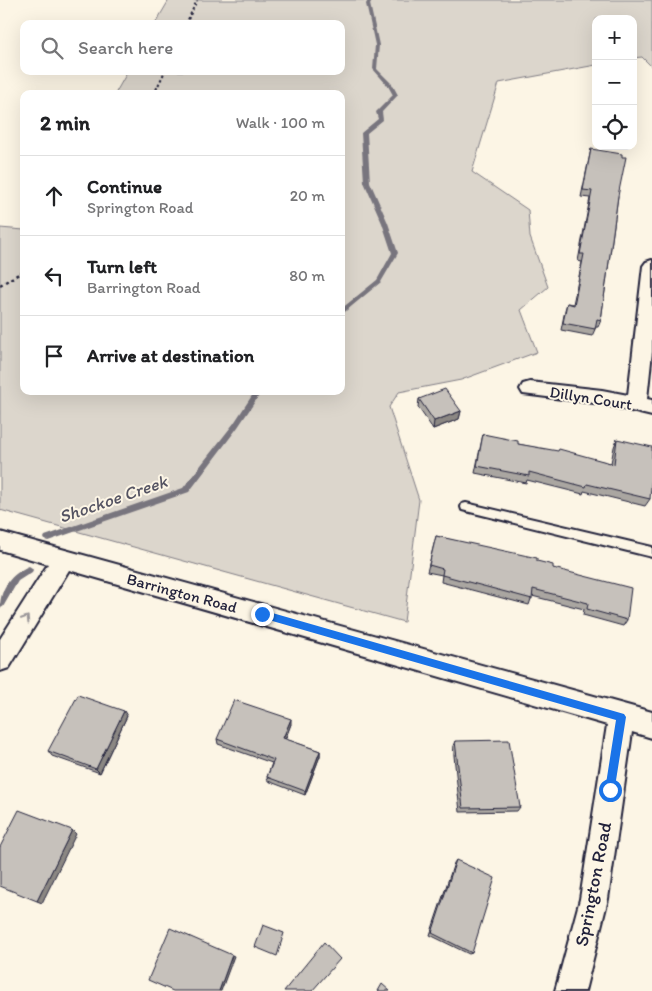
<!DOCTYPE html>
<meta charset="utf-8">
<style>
body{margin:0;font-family:Itim,sans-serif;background:#f6f6f6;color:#202124}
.controls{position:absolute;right:15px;top:15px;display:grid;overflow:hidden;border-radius:10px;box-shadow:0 5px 20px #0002}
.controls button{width:45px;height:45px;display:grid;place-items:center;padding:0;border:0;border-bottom:1px solid #e0e0e0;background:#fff;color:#202124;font:25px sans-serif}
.stop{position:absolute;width:15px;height:15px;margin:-11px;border:4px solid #1a73e8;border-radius:50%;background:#fff}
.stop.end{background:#1a73e8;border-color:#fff;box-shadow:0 1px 5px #0008}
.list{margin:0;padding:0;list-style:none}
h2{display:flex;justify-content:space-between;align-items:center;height:65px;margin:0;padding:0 20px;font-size:21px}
h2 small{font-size:16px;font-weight:400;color:#757577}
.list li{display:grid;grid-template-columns:32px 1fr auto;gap:15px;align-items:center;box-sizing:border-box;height:80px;padding:0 20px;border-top:1px solid #e0e0e0}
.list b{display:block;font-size:19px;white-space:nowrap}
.list p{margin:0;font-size:16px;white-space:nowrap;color:#757577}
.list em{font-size:16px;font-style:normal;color:#757577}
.icon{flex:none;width:28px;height:28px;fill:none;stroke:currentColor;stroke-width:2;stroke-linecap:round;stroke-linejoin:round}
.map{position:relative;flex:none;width:652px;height:991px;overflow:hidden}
.search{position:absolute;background:#fff;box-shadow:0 5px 20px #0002;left:20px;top:20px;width:325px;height:55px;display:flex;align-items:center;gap:12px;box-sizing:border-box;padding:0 18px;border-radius:10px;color:#757577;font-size:19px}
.panel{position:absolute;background:#fff;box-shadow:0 5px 20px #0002;left:20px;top:90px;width:325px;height:305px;border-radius:10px}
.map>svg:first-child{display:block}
.green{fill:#dcd6cc;stroke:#7f7c84}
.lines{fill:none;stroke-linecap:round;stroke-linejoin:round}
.stream{fill:#78757e;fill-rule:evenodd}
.lane-casing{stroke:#22223b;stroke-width:4}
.street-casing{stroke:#22223b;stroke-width:4}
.path-far1{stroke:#22223b;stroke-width:2;stroke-dasharray:2.5 2.5;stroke-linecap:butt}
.path{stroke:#22223b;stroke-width:2.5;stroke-dasharray:3 3;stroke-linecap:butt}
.lane{fill:#fcf5e5;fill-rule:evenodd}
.street{fill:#fcf5e5;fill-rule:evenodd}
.wall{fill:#aaa6a1;stroke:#22223b}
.shaded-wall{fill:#8b8783;stroke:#22223b}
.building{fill:#c6c1bb;stroke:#22223b}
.oneway{stroke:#9a9698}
.route{fill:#1a73e8}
.labels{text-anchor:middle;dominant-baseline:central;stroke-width:4;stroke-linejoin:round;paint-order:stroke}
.street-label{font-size:16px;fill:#22223b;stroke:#fcf5e5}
.water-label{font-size:18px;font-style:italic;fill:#545362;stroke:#fcf5e5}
.near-street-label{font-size:19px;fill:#22223b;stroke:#fcf5e5}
</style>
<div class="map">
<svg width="652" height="991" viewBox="0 0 652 991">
<rect width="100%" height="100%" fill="#fcf5e5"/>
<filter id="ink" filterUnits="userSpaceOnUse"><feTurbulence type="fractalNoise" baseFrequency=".02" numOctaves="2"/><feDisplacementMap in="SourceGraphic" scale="10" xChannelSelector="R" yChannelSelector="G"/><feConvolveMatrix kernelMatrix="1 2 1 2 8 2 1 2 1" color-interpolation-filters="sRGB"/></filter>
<g filter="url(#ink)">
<!-- green -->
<polygon class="green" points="169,0 652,0 652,67 642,57 633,58 633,19 596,19 596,65 499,83 472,172 528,210 530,237 548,287 521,310 537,352 461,380 399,392 389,407 419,500 404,622 0,510 0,228 24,230 24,391 341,391 341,94 115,94 128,71 341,71 341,24 155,24"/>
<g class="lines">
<!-- stream -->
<g class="stream">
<polygon points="368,0 372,0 370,4 379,45 377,69 392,84 398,95 382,112 383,120 367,133 370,182 388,223 398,253 381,282 341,315 341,309 377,280 392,253 382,223 364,182 361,133 378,119 376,112 393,95 388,86 373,69 375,45 366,4"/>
<polygon points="255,391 262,391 238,427 189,492 48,541 45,540 44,538 45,536 183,488 234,423"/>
<path d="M29,566l3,2 1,2 -1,2 -14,9 -15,26 -3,1c0,-20 11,-34 29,-42z"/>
</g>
<defs>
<polygon id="lane" points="466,503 652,547 652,557 466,511 462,510 461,507 462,504"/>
<g id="street">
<polygon points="652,260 652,352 647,399 652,400 652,416 602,404 523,394 520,389 523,384 530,382 602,390 628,395 643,266 646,262"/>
<polygon points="0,532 652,712 652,738 632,732 608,899 585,991 555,991 580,899 607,725 69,570 9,668 0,671 0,639 48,564 0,550"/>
</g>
</defs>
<!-- lane casing -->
<use href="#lane" class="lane-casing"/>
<!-- street casing -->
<use href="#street" class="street-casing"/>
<!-- path-far1 -->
<g class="path-far1">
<polyline points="186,24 197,0"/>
<polyline points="154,94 165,71"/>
</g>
<!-- path -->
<polyline class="path" points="0,285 24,271"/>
<!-- lane -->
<use href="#lane" class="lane"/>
<!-- street -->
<use href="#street" class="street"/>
</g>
<!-- wall -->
<g class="wall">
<polygon points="591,149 618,196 601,320 598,327 596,327 592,336 561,330 565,310 567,303 573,304 582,262 578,261 590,198 581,197"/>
<polygon points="419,399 461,411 459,419 433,429 418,407"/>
<polygon points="483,434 518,444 611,463 614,447 617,439 650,499 645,506 584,491 583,494 527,480 526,483 475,473"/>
<polygon points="436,536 537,561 553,568 627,620 623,626 583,615 584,609 532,596 529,605 441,582 442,575 427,572"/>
<polygon points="127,716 100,773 52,756 48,751"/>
<polygon points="291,724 285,739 320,751 320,756 305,795 268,781 267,777 272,763 218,744 217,739"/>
<polygon points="455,741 520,807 517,811 460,812 453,746"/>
<polygon points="456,860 472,953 469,954 430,935 454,863"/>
</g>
<!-- shaded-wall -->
<g class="shaded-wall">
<polygon points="461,411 459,419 433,429 434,421"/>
<polygon points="124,711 127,716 100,773 96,769"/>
<polygon points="291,719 291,724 284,743 283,738"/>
<polygon points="320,751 320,756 305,795 305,791"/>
<polygon points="72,830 76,834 42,903 37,901"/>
<polygon points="232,955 234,956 221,991 219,991"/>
</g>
<!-- building -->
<g class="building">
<polygon points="591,149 622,154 622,157 626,157 618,196 601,320 597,319 595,329 563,323 567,303 574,305 584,254 580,254 592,191 583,190"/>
<polygon points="445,389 461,411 434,421 419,399"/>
<polygon points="483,434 518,441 518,444 558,451 559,449 614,464 617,439 652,447 652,474 650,499 587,484 586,487 529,472 529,476 477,466"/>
<polygon points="436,536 537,558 537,561 553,565 553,568 631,588 627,620 587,609 588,603 533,589 532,599 442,575 443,569 429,565"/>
<polygon points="78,695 124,711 96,769 48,751"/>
<polygon points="234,700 291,719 283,738 320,751 305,791 267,777 274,760 217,739"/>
<polygon points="509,740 520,807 463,808 455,741"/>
<polygon points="19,810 72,830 37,901 0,886 0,847"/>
<polygon points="456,860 495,878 472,953 432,933"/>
<polygon points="263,925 284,933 277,956 255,947"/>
<polygon points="170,928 232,955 219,991 173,991 148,980"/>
<polygon points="324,942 340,959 312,991 284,991"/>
<polygon points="382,984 390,991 378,991"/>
</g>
<!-- one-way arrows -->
<defs><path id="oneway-chevron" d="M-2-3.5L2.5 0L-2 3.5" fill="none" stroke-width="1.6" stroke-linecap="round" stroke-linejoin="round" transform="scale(1.25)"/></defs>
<use class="oneway" href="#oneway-chevron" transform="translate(26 619) rotate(-58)"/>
</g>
<!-- route -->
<polygon class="route" points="262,610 624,714 626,717 614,793 610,795 605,790 616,720 262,618 257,614"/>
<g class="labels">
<!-- street labels -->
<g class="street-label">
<text transform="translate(591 398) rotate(9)">Dillyn Court</text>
<text transform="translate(182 593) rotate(15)">Barrington Road</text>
</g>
<!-- water labels -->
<g class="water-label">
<text transform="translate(113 499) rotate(-19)">Shockoe Creek</text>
</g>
<!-- near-street labels -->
<g class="near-street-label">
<text transform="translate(593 884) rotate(-79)">Springton Road</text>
</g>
</g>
</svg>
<div class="controls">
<button>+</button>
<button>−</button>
<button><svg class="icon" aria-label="locate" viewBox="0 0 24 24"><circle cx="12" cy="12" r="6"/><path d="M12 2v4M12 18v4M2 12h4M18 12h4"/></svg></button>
</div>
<div class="stop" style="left:610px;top:790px"></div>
<div class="stop end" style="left:262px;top:614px"></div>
<div class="search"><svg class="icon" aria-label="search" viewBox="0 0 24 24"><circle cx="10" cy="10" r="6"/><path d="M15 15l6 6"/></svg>Search here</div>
<section class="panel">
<h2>2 min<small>Walk · 100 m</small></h2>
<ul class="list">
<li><svg class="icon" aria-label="ahead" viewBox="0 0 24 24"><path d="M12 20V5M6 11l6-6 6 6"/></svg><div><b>Continue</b><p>Springton Road</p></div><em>20 m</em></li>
<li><svg class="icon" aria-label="left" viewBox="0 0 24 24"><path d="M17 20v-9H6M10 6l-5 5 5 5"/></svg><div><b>Turn left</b><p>Barrington Road</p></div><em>80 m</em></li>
<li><svg class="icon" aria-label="arrive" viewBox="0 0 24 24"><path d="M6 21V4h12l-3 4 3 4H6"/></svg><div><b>Arrive at destination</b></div></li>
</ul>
</section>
</div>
